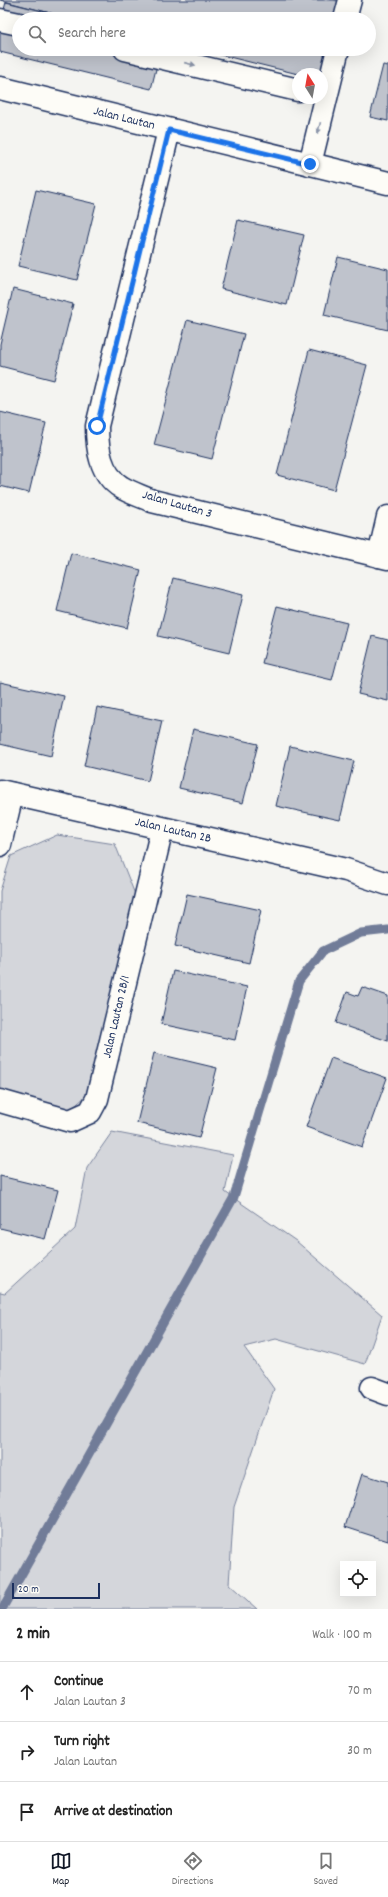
<!DOCTYPE html>
<meta charset="utf-8">
<style>
body{margin:0;font-family:Dekko,sans-serif;background:#f6f6f6;color:#222}
.controls{position:absolute;right:12px;bottom:12px;display:grid;overflow:hidden;border-radius:0px;box-shadow:0 4px 16px #0002}
.controls button{width:36px;height:36px;display:grid;place-items:center;padding:0;border:0;border-bottom:1px solid #e0e0e0;background:#fff;color:#222;font:20px sans-serif}
.compass{position:absolute;left:292px;top:68px;width:36px;height:36px;border-radius:50%;background:#fff;box-shadow:0 4px 16px #0002;rotate:349deg}
.scale{position:absolute;left:12px;bottom:10px;width:88px;box-sizing:border-box;padding-left:4px;border:2px solid #1b2f5e;border-top:0;font-size:11px;line-height:14px;white-space:nowrap;color:#1b2f5e;-webkit-text-stroke:3px #fdfcf7;paint-order:stroke}
.stop{position:absolute;width:12px;height:12px;margin:-9px;border:3px solid #1a73e8;border-radius:50%;background:#fff}
.stop.end{background:#1a73e8;border-color:#fff;box-shadow:0 1px 4px #0008}
.list{margin:0;padding:0;list-style:none}
h2{display:flex;justify-content:space-between;align-items:center;height:52px;margin:0;padding:0 16px;font-size:17px}
h2 small{font-size:13px;font-weight:400;color:#767676}
.list li{display:grid;grid-template-columns:26px 1fr auto;gap:12px;align-items:center;box-sizing:border-box;height:60px;padding:0 16px;border-top:1px solid #e0e0e0}
.list b{display:block;font-size:15px;white-space:nowrap}
.list p{margin:0;font-size:13px;white-space:nowrap;color:#767676}
.list em{font-size:13px;font-style:normal;color:#767676}
.icon{flex:none;width:22px;height:22px;fill:none;stroke:currentColor;stroke-width:2;stroke-linecap:round;stroke-linejoin:round}
.map{position:relative;flex:none;width:388px;height:1609px;overflow:hidden}
.search{position:absolute;background:#fff;box-shadow:0 4px 16px #0002;left:12px;right:12px;top:12px;height:44px;display:flex;align-items:center;gap:10px;box-sizing:border-box;padding:0 14px;border-radius:22px;color:#767676;font-size:15px}
.sheet{height:232px;background:#fff}
nav{display:flex;justify-content:space-around;align-items:center;box-sizing:border-box;height:56px;border-top:1px solid #e0e0e0;background:#fff;font-size:11px;color:#767676}
nav a{display:grid;justify-items:center;gap:2px}
nav .on{color:#111827}
.map>svg:first-child{display:block}
.green{fill:#d4d6db;stroke:#78829c}
.lines{fill:none;stroke-linecap:round;stroke-linejoin:round}
.stream{stroke:#717c98;stroke-width:9}
.building{fill:#bfc3cc;stroke:#1b2f5e}
.minor-casing{stroke:#1b2f5e;stroke-width:25}
.minor{stroke:#fdfcf7;stroke-width:22}
.oneway{fill:#8c96aa}
.route{stroke:#1a73e8;stroke-width:5}
.labels{text-anchor:middle;dominant-baseline:central;stroke-width:3;stroke-linejoin:round;paint-order:stroke}
.street-label{font-size:13px;fill:#1b2f5e;stroke:#fdfcf7}
</style>
<div class="map">
<svg width="388" height="1609" viewBox="0 0 388 1609">
<rect width="100%" height="100%" fill="#f4f4f1"/>
<filter id="ink" filterUnits="userSpaceOnUse"><feTurbulence type="fractalNoise" baseFrequency=".025" numOctaves="2"/><feDisplacementMap in="SourceGraphic" scale="8" xChannelSelector="R" yChannelSelector="G"/><feConvolveMatrix kernelMatrix="1 2 1 2 8 2 1 2 1" color-interpolation-filters="sRGB"/></filter>
<g filter="url(#ink)">
<!-- green -->
<g class="green">
<polygon points="57,835 115,844 136,897 93,1090 70,1110 0,1093 0,891 11,856"/>
<polygon points="112,1132 233,1155 225,1192 296,1241 382,1315 365,1364 276,1339 244,1347 274,1389 234,1507 229,1584 257,1609 0,1609 0,1292 5,1293 75,1229 87,1168"/>
</g>
<g class="lines">
<!-- stream -->
<polyline class="stream" points="2,1609 234,1197 299,981 323,951 361,933 388,930"/>
</g>
<!-- building -->
<g class="building">
<polygon points="0,0 333,0 339,1 334,19 74,19"/>
<polygon points="6,2 74,19 19,19 19,49 161,49 151,89 0,52 0,25"/>
<polygon points="197,49 327,49 320,74 298,74"/>
<polygon points="383,65 388,66 388,121 370,117"/>
<polygon points="36,190 96,204 77,280 18,266"/>
<polygon points="238,220 304,235 287,305 221,289"/>
<polygon points="338,257 388,269 388,330 324,315"/>
<polygon points="13,289 73,304 54,380 0,366 0,344"/>
<polygon points="187,320 244,334 212,459 154,445"/>
<polygon points="309,350 367,365 334,490 277,475"/>
<polygon points="0,412 46,423 29,493 0,486"/>
<polygon points="71,553 141,570 127,628 57,611"/>
<polygon points="173,578 243,595 229,653 158,636"/>
<polygon points="277,606 347,623 332,680 262,663"/>
<polygon points="372,636 388,640 388,701 358,694"/>
<polygon points="0,682 64,696 51,756 0,744"/>
<polygon points="97,707 162,721 148,781 84,766"/>
<polygon points="193,729 258,744 243,803 179,788"/>
<polygon points="290,746 354,761 340,820 276,806"/>
<polygon points="187,894 261,910 249,963 175,946"/>
<polygon points="173,971 247,987 235,1040 161,1024"/>
<polygon points="362,987 388,996 388,1041 336,1023 347,992 358,996"/>
<polygon points="154,1053 217,1068 199,1138 137,1123"/>
<polygon points="331,1058 387,1078 362,1147 306,1127"/>
<polygon points="0,1176 58,1190 45,1239 0,1228"/>
<polygon points="362,1474 388,1482 388,1541 345,1527"/>
</g>
<g class="lines">
<defs>
<g id="minor">
<polyline points="345,19 350,0"/>
<polyline points="0,20 19,24"/>
<polyline points="125,49 298,90"/>
<polyline points="0,88 388,183"/>
<path d="M169,130l-72,296c0,22 3,48 24,61 9,6 21,9 31,14l236,57"/>
<polyline points="310,164 338,49"/>
<polyline points="379,556 388,517"/>
<polyline points="0,791 346,870 388,884"/>
<polyline points="0,845 12,794"/>
<polyline points="0,1101 70,1121 90,1112 97,1099 162,829"/>
<polyline points="372,1388 388,1394"/>
</g>
</defs>
<!-- minor casing -->
<use href="#minor" class="minor-casing"/>
<!-- minor -->
<use href="#minor" class="minor"/>
</g>
<!-- one-way arrows -->
<defs><path id="oneway-solid" d="M-6-.8H1V-3.2L6.5 0L1 3.2V.8H-6Z"/></defs>
<g class="oneway">
<use href="#oneway-solid" transform="translate(190 64) rotate(13)"/>
<use href="#oneway-solid" transform="translate(319 128) rotate(104)"/>
</g>
</g>
<g class="lines" filter="url(#ink)">
<!-- route -->
<polyline class="route" points="97,426 169,130 310,164"/>
</g>
<g class="labels">
<!-- street labels -->
<g class="street-label">
<text transform="translate(124 119) rotate(14)">Jalan Lautan</text>
<text transform="translate(177 505) rotate(16)">Jalan Lautan 3</text>
<text transform="translate(173 831) rotate(13)">Jalan Lautan 2B</text>
<text transform="translate(117 1017) rotate(-77)">Jalan Lautan 2B/1</text>
</g>
</g>
</svg>
<div class="controls">
<button><svg class="icon" aria-label="locate" viewBox="0 0 24 24"><circle cx="12" cy="12" r="6"/><path d="M12 2v4M12 18v4M2 12h4M18 12h4"/></svg></button>
</div>
<svg class="compass" viewBox="-18 -18 36 36"><path d="M0-13l5 13h-10z" fill="#e53935"/><path d="M0 13l5-13h-10z" fill="#767676"/></svg>
<div class="scale">20 m</div>
<div class="stop" style="left:97px;top:426px"></div>
<div class="stop end" style="left:310px;top:164px"></div>
<div class="search"><svg class="icon" aria-label="search" viewBox="0 0 24 24"><circle cx="10" cy="10" r="6"/><path d="M15 15l6 6"/></svg>Search here</div>
</div>
<section class="sheet">
<h2>2 min<small>Walk · 100 m</small></h2>
<ul class="list">
<li><svg class="icon" aria-label="ahead" viewBox="0 0 24 24"><path d="M12 20V5M6 11l6-6 6 6"/></svg><div><b>Continue</b><p>Jalan Lautan 3</p></div><em>70 m</em></li>
<li><svg class="icon" aria-label="right" viewBox="0 0 24 24"><path d="M7 20v-9h11M14 6l5 5-5 5"/></svg><div><b>Turn right</b><p>Jalan Lautan</p></div><em>30 m</em></li>
<li><svg class="icon" aria-label="arrive" viewBox="0 0 24 24"><path d="M6 21V4h12l-3 4 3 4H6"/></svg><div><b>Arrive at destination</b></div></li>
</ul>
</section>
<nav>
<a class="on"><svg class="icon" aria-label="map" viewBox="0 0 24 24"><path d="M3 6l6-2 6 2 6-2v14l-6 2-6-2-6 2zM9 4v14M15 6v14"/></svg>Map</a>
<a><svg class="icon" aria-label="directions" viewBox="0 0 24 24"><path d="M12 3l9 9-9 9-9-9zM9 14v-3h6M13 9l2 2-2 2"/></svg>Directions</a>
<a><svg class="icon" aria-label="saved" viewBox="0 0 24 24"><path d="M7 4h10v16l-5-4-5 4z"/></svg>Saved</a>
</nav>
